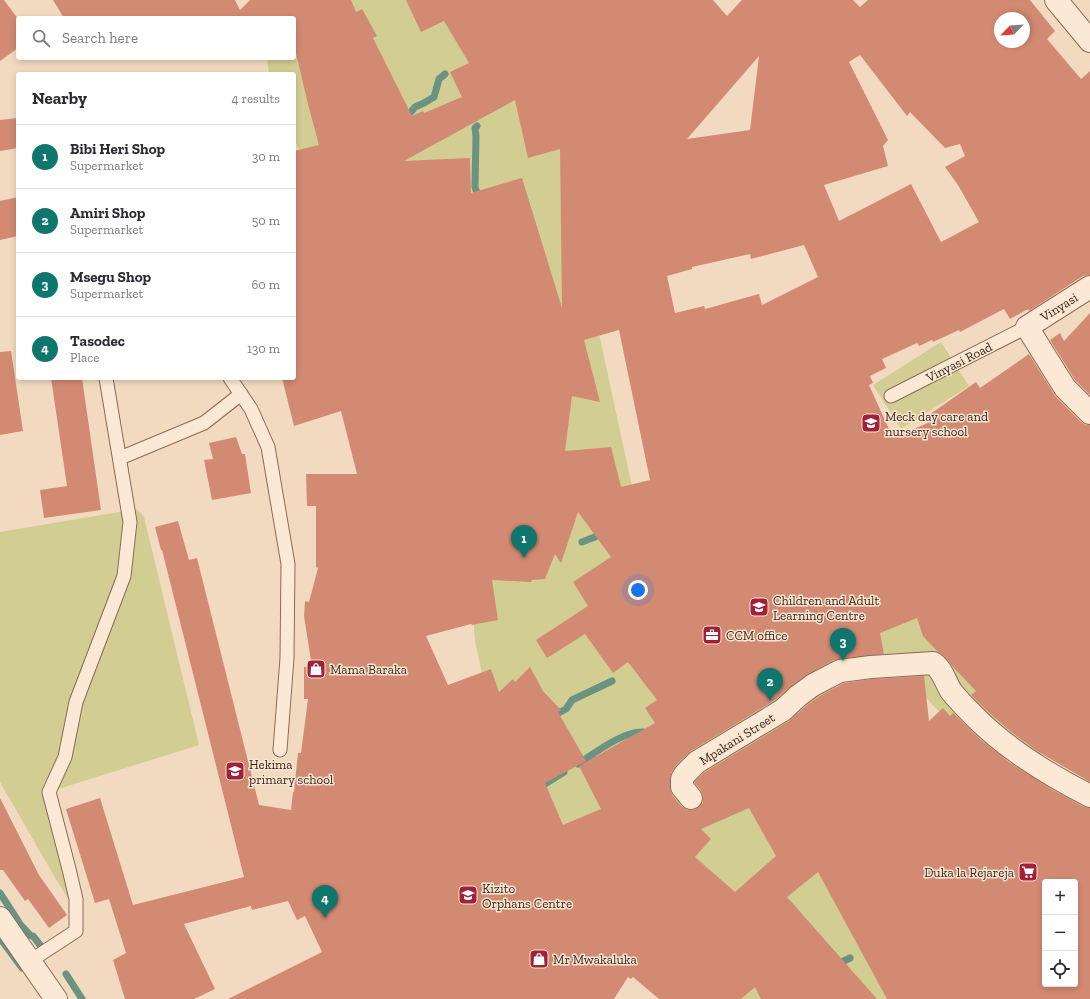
<!DOCTYPE html>
<meta charset="utf-8">
<style>
body{margin:0;font-family:"Zilla Slab",serif;background:#f2f2f3;color:#2b2b33}
.controls{position:absolute;right:12px;bottom:12px;display:grid;overflow:hidden;border-radius:4px;box-shadow:0 2px 6px #0003}
.controls button{width:36px;height:36px;display:grid;place-items:center;padding:0;border:0;border-bottom:1px solid #e1e1e2;background:#fff;color:#2b2b33;font:20px sans-serif}
.compass{position:absolute;left:994px;top:12px;width:36px;height:36px;border-radius:50%;background:#fff;box-shadow:0 2px 6px #0003;rotate:245deg}
.you{position:absolute;left:638px;top:590px;width:14px;height:14px;margin:-10px;border:3px solid #fff;border-radius:50%;background:#1a73e8;box-shadow:0 0 0 6px #1a73e833}
.badge{display:grid;place-items:center;width:26px;height:26px;border-radius:50%;background:#0f766e;color:#fff;font-size:13px;font-weight:700}
.pin{position:absolute;translate:-50% -33px;filter:drop-shadow(0 1px 2px #0008)}
.pin::after{content:'';position:absolute;top:21px;width:14px;height:12px;background:inherit;clip-path:polygon(0 0,100% 0,50% 100%)}
.list{margin:0;padding:0;list-style:none}
h2{display:flex;justify-content:space-between;align-items:center;height:52px;margin:0;padding:0 16px;font-size:17px}
h2 small{font-size:13px;font-weight:400;color:#7c7c81}
.list li{display:grid;grid-template-columns:26px 1fr auto;gap:12px;align-items:center;box-sizing:border-box;height:64px;padding:0 16px;border-top:1px solid #e1e1e2}
.list b{display:block;font-size:15px;white-space:nowrap}
.list p{margin:0;font-size:13px;white-space:nowrap;color:#7c7c81}
.list em{font-size:13px;font-style:normal;color:#7c7c81}
.icon{flex:none;width:22px;height:22px;fill:none;stroke:currentColor;stroke-width:2;stroke-linecap:round;stroke-linejoin:round}
.map{position:relative;flex:none;width:1090px;height:999px;overflow:hidden}
.search{position:absolute;background:#fff;box-shadow:0 2px 6px #0003;left:16px;top:16px;width:280px;height:44px;display:flex;align-items:center;gap:10px;box-sizing:border-box;padding:0 14px;border-radius:4px;color:#7c7c81;font-size:15px}
.panel{position:absolute;background:#fff;box-shadow:0 2px 6px #0003;left:16px;top:72px;width:280px;height:308px;border-radius:4px}
.map>svg:first-child{display:block}
.green{fill:#d1cd93}
.lines{fill:none;stroke-linecap:round;stroke-linejoin:round}
.stream{stroke:#6a9381;stroke-width:7}
.building{fill:#d38a73;fill-rule:evenodd}
.lane-casing{stroke:#8d6a56;stroke-width:15}
.street-casing{stroke:#8d6a56;stroke-width:24}
.lane{stroke:#fce9d5;stroke-width:13}
.street{stroke:#fce9d5;stroke-width:22}
.labels{text-anchor:middle;dominant-baseline:central;stroke-width:3;stroke-linejoin:round;paint-order:stroke}
.street-label{font-size:13px;fill:#3b261c;stroke:#f8e6d1}
.poi-label{font-size:13px;fill:#3b261c;stroke:#f8e6d1;text-anchor:start}
</style>
<div class="map">
<svg width="1090" height="999" viewBox="0 0 1090 999">
<rect width="100%" height="100%" fill="#f2dac0"/>
<!-- green -->
<g class="green">
<polygon points="259,0 464,0 551,94 577,232 638,514 600,539 632,592 789,543 1090,716 1090,784 1056,751 985,761 832,597 834,696 913,999 674,999 515,825 475,641 452,351 344,237 294,139 294,74 269,74 267,58 294,58 294,18"/>
<polygon points="941,342 969,386 901,429 873,385"/>
<polygon points="137,509 144,517 199,745 55,790 83,901 83,922 57,881 0,782 0,532"/>
</g>
<g class="lines">
<!-- stream -->
<g class="stream">
<polyline points="402,116 411,112 415,107 424,103 434,97 439,79 445,74"/>
<polyline points="477,126 475,128 476,136 475,187 479,199"/>
<polyline points="582,542 605,533"/>
<polyline points="551,717 566,709 572,700 612,681"/>
<path d="M578,764c17,-11 45,-33 65,-32"/>
<polyline points="537,789 564,772"/>
<polyline points="0,893 20,924 31,936 33,936 40,945"/>
<polyline points="0,938 22,968"/>
<polyline points="836,965 850,958"/>
<polyline points="66,974 82,999"/>
</g>
</g>
<!-- building -->
<g class="building">
<polygon points="0,0 4,0 18,19 18,48 0,61"/>
<path d="M53,0h182l5,10 10,-10h101l5,12 6,-3 15,27 -4,2 39,78 11,-5 1,2 38,-16 -12,-25 19,-9 -25,-42 -23,11 -15,-32h307l14,16 15,-16h111l7,7 8,-7h162l25,31 -8,8 34,40 9,-8v204l-7,1 -54,35 -1,-2 -18,10 -6,-10 -44,23 -1,-2 -26,12 -1,-2 -13,6 -2,-3 -35,16 4,9 -16,8 3,7 -4,2 24,53 37,-16 -4,-5 50,-35 4,6 49,-34 27,43 25,25 5,3h4v357l-53,-31 -27,-20 -25,-22 -14,-14 5,-4 -23,-24 -8,-10 -7,-5 -15,-16 -6,-18 -37,15 4,21 -50,6 -28,15 -15,11 -16,14 -84,51 -15,14 -5,8 -1,14 2,8 9,11 6,4h6l6,-3 4,-4v-7l-2,-6 -7,-8 11,-10 84,-51 17,-15 14,-10 24,-13 28,-4 52,-3 5,45 14,-13 7,8 3,-3 28,27 28,22 44,28 31,17 6,1v191h-203l-69,-127 -31,25 90,102h-116l-6,-12 -14,12h-82l-26,-22 -2,2 -3,-2 -14,22h-386l94,-47 -17,-36 -8,4 -9,-19 -36,9 -1,-4 -67,18 31,65 -21,10h-69l-12,-39 13,-7 -17,-54 -14,4 -29,-94 34,-11 33,107 111,-28 -82,-327h-1l-6,-23 23,-6 11,39 8,-2 62,247 32,5 2,-18h1l4,-39h3l7,-54h-4v-32h8l-8,-51 1,-15 4,1 9,-34 -2,-1v-61h-9l-1,-32h51l-16,-63 -47,15 -12,-48h12v-227l25,-6 -11,-41 -14,-59v-27h-230zM1000,18h24v24h-24zM860,55l47,61 3,-4 35,36 15,-4 5,12 -20,11 13,18 21,37 -38,20 -30,-58 -72,37 -15,-36 64,-19 -5,-20 5,-6 -39,-78zM759,56l-9,74 -63,9zM515,100l13,58 32,-9 2,159 -40,-130 -51,15 -1,-35 -66,3zM804,245l14,32 -56,28 -3,-11 -54,15 -1,-3 -29,7 -8,-37 25,-7v-2l58,-13 1,5zM619,330l31,150 -29,7 -10,-40 -46,4 7,-55 28,6 -16,-62zM578,512l33,45 -38,25 15,24 -52,34 11,18 38,-24 28,39 15,-11 29,38 -12,8 10,15 -76,43 22,43 -38,16 -18,-42 41,-22 -28,-49 3,-2 -18,-19 -13,-24 -15,15 -2,-3 -14,13 -8,-23 -43,16 -22,-49 45,-12 1,1 26,-5 -6,-40 39,2 1,-2 13,-1 10,-25 6,9zM749,808l27,48 -41,36 -40,-35 16,-18 -10,-10zM1045,882h30v102h-30z"/>
<polygon points="18,118 18,148 0,151 0,120"/>
<polygon points="18,197 18,236 0,240 0,201"/>
<polygon points="1090,313 1090,395 1075,380 1050,340 1060,333 1064,341"/>
<polygon points="11,351 23,431 0,435 0,352"/>
<polygon points="51,378 82,378 101,510 44,518 40,490 67,486"/>
<polygon points="236,437 242,454 245,454 251,493 212,500 204,460 213,459 209,443"/>
<polygon points="0,798 39,875 67,915 49,928 28,899 25,901 3,870 0,870"/>
</g>
<g class="lines">
<defs>
<g id="lane">
<polyline points="230,378 251,409 268,447 288,564 287,658 280,750"/>
<polyline points="891,396 1027,327"/>
<polyline points="120,458 204,423 241,394"/>
<polyline points="30,961 76,931 76,899 69,869 49,792 65,757 76,702 124,576 130,522 106,378"/>
</g>
<g id="street">
<polyline points="1056,0 1090,41"/>
<polyline points="1090,287 1027,327 1065,388 1090,413"/>
<path d="M691,798l-9,-11v-8l3,-5 12,-12 86,-52 15,-14 15,-11 27,-14 31,-4 62,-4c9,6 12,18 18,28 7,9 17,19 25,27 33,33 73,57 114,78"/>
<polyline points="0,918 56,999"/>
</g>
</defs>
<!-- lane casing -->
<use href="#lane" class="lane-casing"/>
<!-- street casing -->
<use href="#street" class="street-casing"/>
<!-- lane -->
<use href="#lane" class="lane"/>
<!-- street -->
<use href="#street" class="street"/>
</g>
<!-- icons -->
<defs>
<symbol id="school-square" viewBox="-11 -11 22 22"><rect x="-9" y="-9" width="18" height="18" rx="4" fill="#a12139" stroke="#f8e6d1"/><path d="M0-5L7-2L0 1L-7-2ZM-4 1L0 2.5L4 1V4Q0 6-4 4Z" fill="#fff"/></symbol>
<symbol id="office-square" viewBox="-11 -11 22 22"><rect x="-9" y="-9" width="18" height="18" rx="4" fill="#a12139" stroke="#f8e6d1"/><path d="M-6-3h4V-5.5h4V-3h4V5H-6ZM-1-4.5V-3h2v-1.5ZM-6 0V1H6V0Z" fill="#fff"/></symbol>
<symbol id="shop-square" viewBox="-11 -11 22 22"><rect x="-9" y="-9" width="18" height="18" rx="4" fill="#a12139" stroke="#f8e6d1"/><path d="M-5-2.5h2.3a2.7 3.5 0 0 1 5.4 0H5L5.5 6h-11ZM-1.5-2.5h3a1.5 2.3 0 0 0-3 0Z" fill="#fff"/></symbol>
<symbol id="supermarket-square" viewBox="-11 -11 22 22"><rect x="-9" y="-9" width="18" height="18" rx="4" fill="#a12139" stroke="#f8e6d1"/><path d="M-6-5.5h2.5l.6 2H6L4.5 2H-2.5L-4.4-4H-6ZM-1.5 3.2a1.3 1.3 0 1 0 .1 0ZM3 3.2a1.3 1.3 0 1 0 .1 0Z" fill="#fff"/></symbol>
</defs>
<g fill-rule="evenodd">
<use href="#school-square" x="860" y="412" width="22" height="22"/>
<use href="#school-square" x="748" y="596" width="22" height="22"/>
<use href="#office-square" x="701" y="624" width="22" height="22"/>
<use href="#shop-square" x="305" y="658" width="22" height="22"/>
<use href="#school-square" x="224" y="760" width="22" height="22"/>
<use href="#supermarket-square" x="1017" y="861" width="22" height="22"/>
<use href="#school-square" x="457" y="884" width="22" height="22"/>
<use href="#shop-square" x="528" y="948" width="22" height="22"/>
</g>
<g class="labels">
<!-- street labels -->
<g class="street-label">
<text transform="translate(1059 307) rotate(-32)">Vinyasi</text>
<text transform="translate(959 362) rotate(-27)">Vinyasi Road</text>
<text transform="translate(737 739) rotate(-32)">Mpakani Street</text>
</g>
<!-- poi labels -->
<g class="poi-label">
<text x="885" y="416">Meck day care and<tspan x="885" dy="15">nursery school</tspan></text>
<text x="773" y="600">Children and Adult<tspan x="773" dy="15">Learning Centre</tspan></text>
<text x="726" y="635">CCM office</text>
<text x="330" y="669">Mama Baraka</text>
<text x="249" y="764">Hekima<tspan x="249" dy="15">primary school</tspan></text>
<text x="1014" y="872" text-anchor="end">Duka la Rejareja</text>
<text x="482" y="888">Kizito<tspan x="482" dy="15">Orphans Centre</tspan></text>
<text x="553" y="959">Mr Mwakaluka</text>
</g>
</g>
</svg>
<div class="controls">
<button>+</button>
<button>−</button>
<button><svg class="icon" aria-label="locate" viewBox="0 0 24 24"><circle cx="12" cy="12" r="6"/><path d="M12 2v4M12 18v4M2 12h4M18 12h4"/></svg></button>
</div>
<svg class="compass" viewBox="-18 -18 36 36"><path d="M0-13l5 13h-10z" fill="#e53935"/><path d="M0 13l5-13h-10z" fill="#7c7c81"/></svg>
<div class="you"></div>
<div class="pin badge" style="left:524px;top:558px">1</div>
<div class="pin badge" style="left:770px;top:701px">2</div>
<div class="pin badge" style="left:843px;top:661px">3</div>
<div class="pin badge" style="left:325px;top:918px">4</div>
<div class="search"><svg class="icon" aria-label="search" viewBox="0 0 24 24"><circle cx="10" cy="10" r="6"/><path d="M15 15l6 6"/></svg>Search here</div>
<section class="panel">
<h2>Nearby<small>4 results</small></h2>
<ul class="list">
<li><span class="badge">1</span><div><b>Bibi Heri Shop</b><p>Supermarket</p></div><em>30 m</em></li>
<li><span class="badge">2</span><div><b>Amiri Shop</b><p>Supermarket</p></div><em>50 m</em></li>
<li><span class="badge">3</span><div><b>Msegu Shop</b><p>Supermarket</p></div><em>60 m</em></li>
<li><span class="badge">4</span><div><b>Tasodec</b><p>Place</p></div><em>130 m</em></li>
</ul>
</section>
</div>
